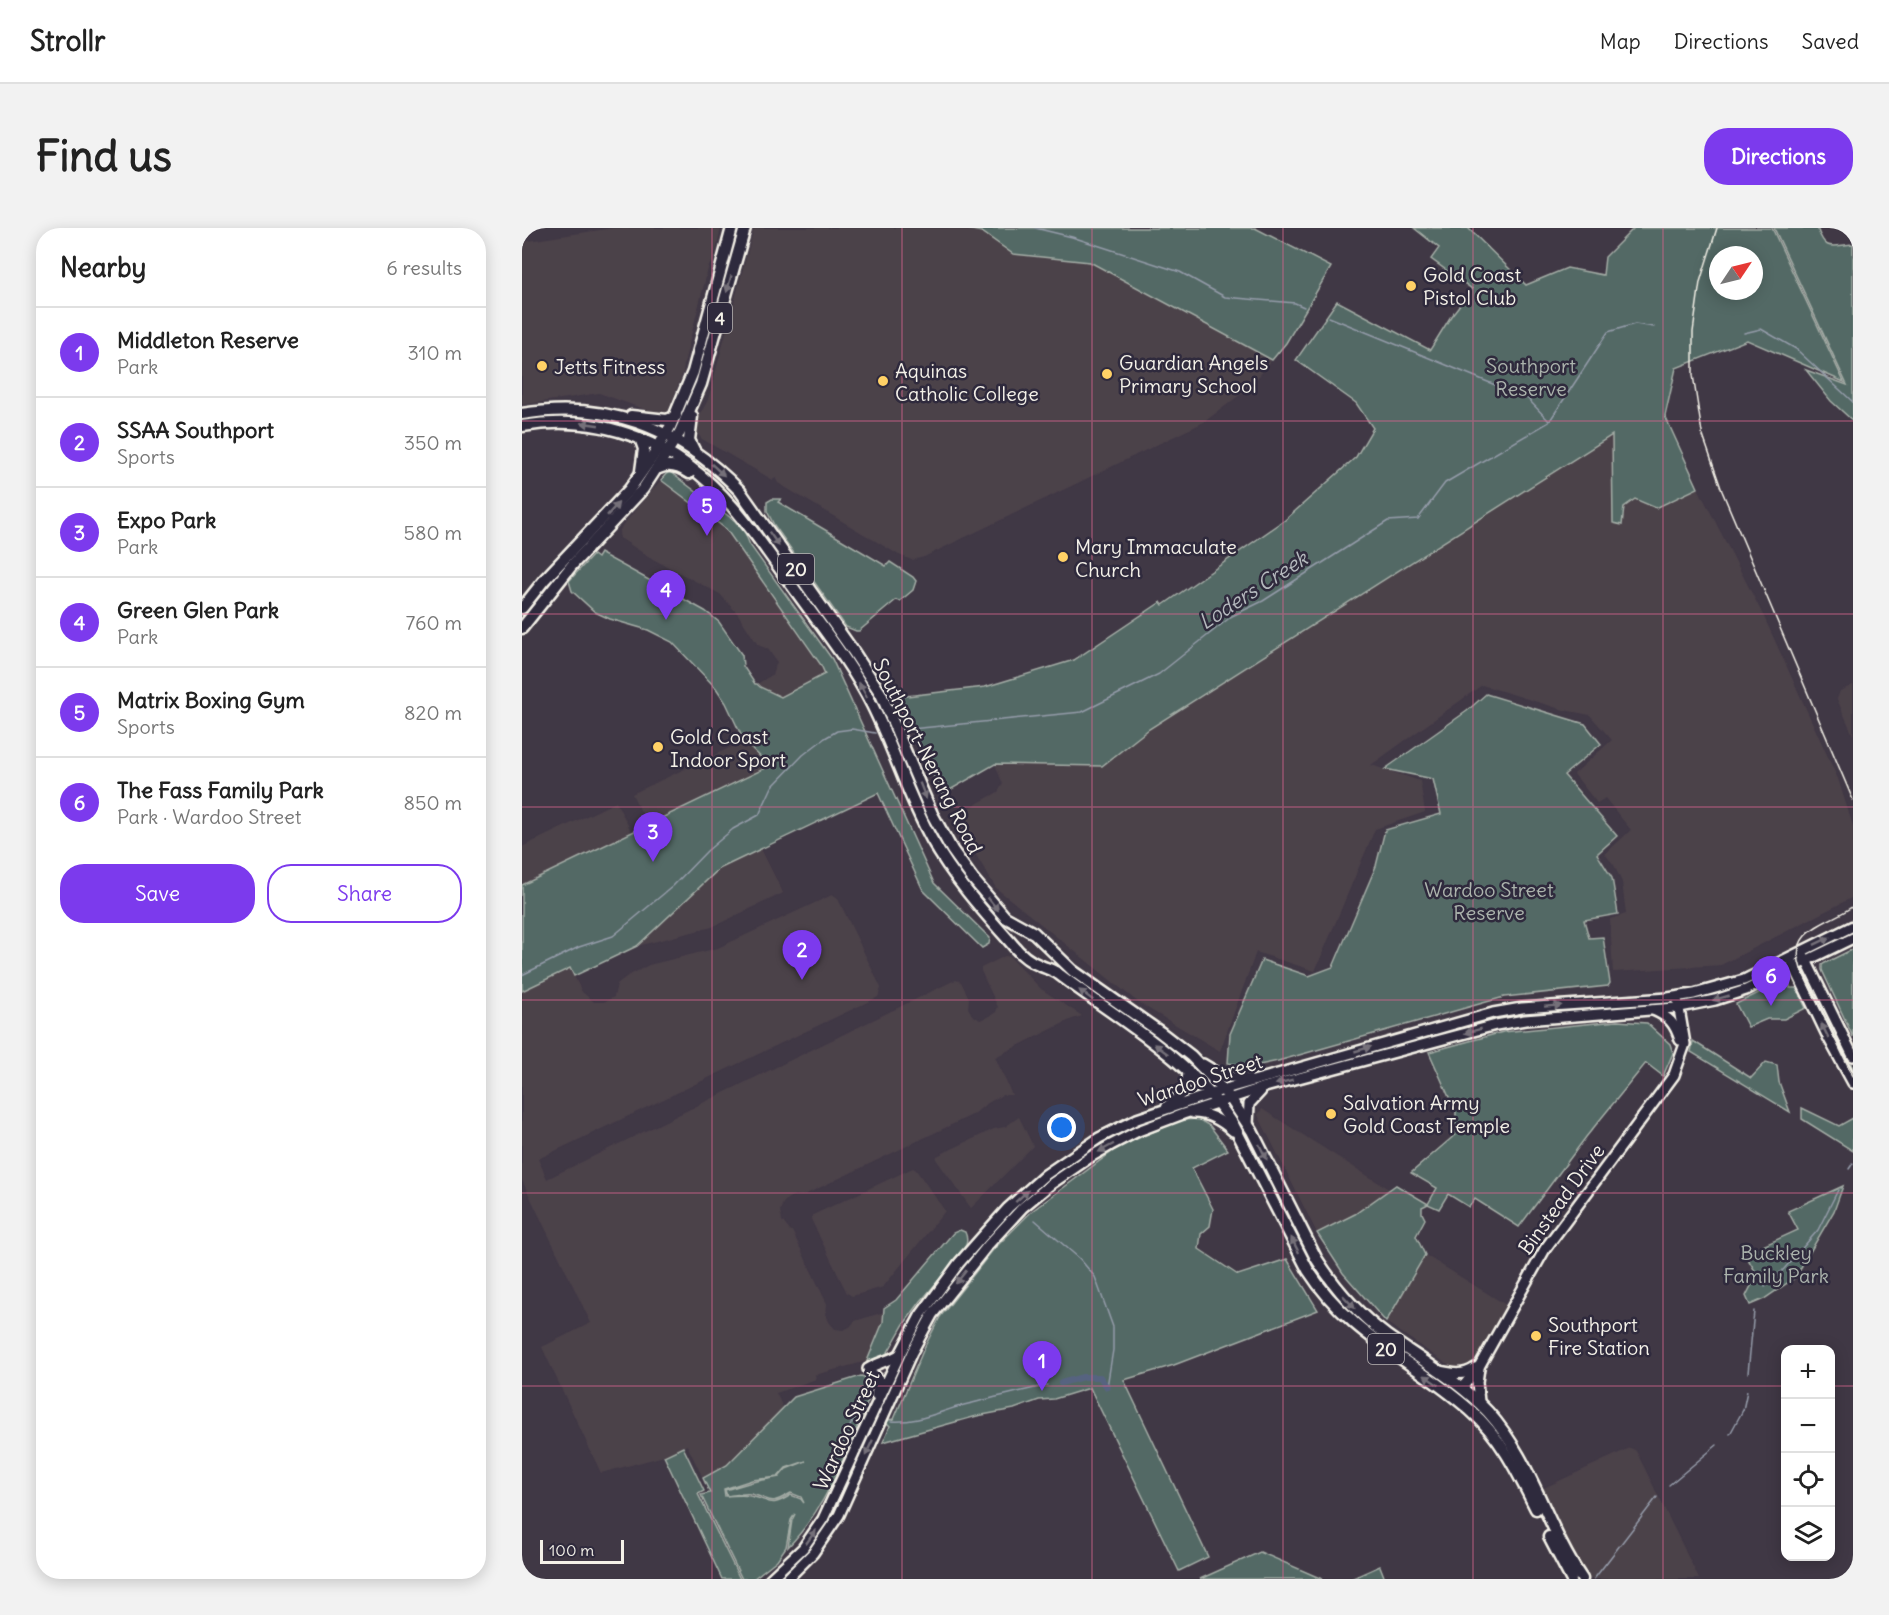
<!DOCTYPE html>
<meta charset="utf-8">
<style>
body{margin:0;font-family:Delius,sans-serif;background:#f2f2f2;color:#222}
.controls{position:absolute;right:18px;bottom:18px;display:grid;overflow:hidden;border-radius:12px;box-shadow:0 3px 15px #0003}
.controls button{width:54px;height:54px;display:grid;place-items:center;padding:0;border:0;border-bottom:2px solid #e0e0e0;background:#fff;color:#222;font:30px sans-serif}
.compass{position:absolute;left:1187px;top:18px;width:54px;height:54px;border-radius:50%;background:#fff;box-shadow:0 3px 15px #0003;rotate:55deg}
.scale{position:absolute;left:18px;bottom:15px;width:84px;box-sizing:border-box;padding-left:6px;border:3px solid #f4f1e8;border-top:0;font-size:16px;line-height:21px;white-space:nowrap;color:#f4f1e8;-webkit-text-stroke:4px #2f2a3d;paint-order:stroke}
.you{position:absolute;left:540px;top:900px;width:21px;height:21px;margin:-15px;border:4px solid #fff;border-radius:50%;background:#1a73e8;box-shadow:0 0 0 9px #1a73e833}
.badge{display:grid;place-items:center;width:39px;height:39px;border-radius:50%;background:#7c3aed;color:#fff;font-size:20px;font-weight:700}
.pin{position:absolute;translate:-50% -50px;filter:drop-shadow(0 2px 3px #0008)}
.pin::after{content:'';position:absolute;top:32px;width:21px;height:18px;background:inherit;clip-path:polygon(0 0,100% 0,50% 100%)}
.list{margin:0;padding:0;list-style:none}
h2{display:flex;justify-content:space-between;align-items:center;height:78px;margin:0;padding:0 24px;font-size:26px}
h2 small{font-size:20px;font-weight:400;color:#767676}
.list li{display:grid;grid-template-columns:39px 1fr auto;gap:18px;align-items:center;box-sizing:border-box;height:90px;padding:0 24px;border-top:2px solid #e0e0e0}
.list b{display:block;font-size:22px;white-space:nowrap}
.list p{margin:0;font-size:20px;white-space:nowrap;color:#767676}
.list em{font-size:20px;font-style:normal;color:#767676}
.actions{display:flex;gap:12px;padding:18px 24px}
.actions a{flex:1;padding:14px 0;border:2px solid #7c3aed;border-radius:24px;text-align:center;font-size:21px;color:#7c3aed}
.actions .main{background:#7c3aed;color:#fff}
.icon{flex:none;width:33px;height:33px;fill:none;stroke:currentColor;stroke-width:2;stroke-linecap:round;stroke-linejoin:round}
.map{position:relative;flex:none;width:1331px;height:1351px;overflow:hidden;border-radius:24px}
header{display:flex;align-items:center;gap:36px;box-sizing:border-box;height:84px;padding:0 30px;background:#fff;border-bottom:2px solid #e0e0e0}
header strong{font-size:28px}
nav{display:flex;gap:33px;margin-inline-start:auto;font-size:21px}
.intro{display:flex;align-items:center;justify-content:space-between;box-sizing:border-box;height:144px;padding:0 36px}
h1{margin:0;font-size:42px}
.button{padding:15px 27px;border-radius:24px;background:#7c3aed;color:#fff;font-size:21px;font-weight:700}
main{display:flex;gap:36px;padding:0 36px}
aside{flex:1;background:#fff;border-radius:24px;box-shadow:0 3px 15px #0003}
.map>svg:first-child{display:block}
.built{fill:#4c424a}
.green{fill:#536965;stroke:#a4ada6;stroke-width:1.5;fill-rule:evenodd}
.lines{fill:none;stroke-linecap:round;stroke-linejoin:round}
.stream{stroke:#959caa;stroke-width:1.5}
.canal{stroke:#566480;stroke-width:6}
.secondary-casing{stroke:#f4f1e8;stroke-width:14}
.primary-casing{stroke:#f4f1e8;stroke-width:15}
.secondary{stroke:#2f2a3d;stroke-width:9}
.primary{stroke:#2f2a3d;stroke-width:10}
.tram{stroke:#f4f1e8;stroke-width:1.5}
.oneway{fill:#747079}
.grid{fill:none;stroke:#d4648c;stroke-width:1.5;stroke-opacity:0.55}
.poi-dot{fill:#ffd166;stroke:#2f2a3d;stroke-width:2}
.labels{text-anchor:middle;dominant-baseline:central;stroke-width:5;stroke-linejoin:round;paint-order:stroke}
.shield{fill:#2f2a3d;stroke:#b9b5b5;stroke-width:1.5}
.shield-label{font-size:18px;font-weight:bold;fill:#f4f1e8}
.poi-label{font-size:20px;fill:#f4f1e8;stroke:#2f2a3d;text-anchor:start}
.park-label{font-size:20px;fill:#acb4ad;stroke:#2f2a3d}
.street-label{font-size:20px;fill:#f4f1e8;stroke:#2f2a3d}
.water-label{font-size:21px;font-style:italic;fill:#b5b9be;stroke:#2f2a3d}
</style>
<header>
<strong>Strollr</strong>
<nav><a>Map</a><a>Directions</a><a>Saved</a></nav>
</header>
<div class="intro"><h1>Find us</h1><a class="button">Directions</a></div>
<main>
<aside>
<h2>Nearby<small>6 results</small></h2>
<ul class="list">
<li><span class="badge">1</span><div><b>Middleton Reserve</b><p>Park</p></div><em>310 m</em></li>
<li><span class="badge">2</span><div><b>SSAA Southport</b><p>Sports</p></div><em>350 m</em></li>
<li><span class="badge">3</span><div><b>Expo Park</b><p>Park</p></div><em>580 m</em></li>
<li><span class="badge">4</span><div><b>Green Glen Park</b><p>Park</p></div><em>760 m</em></li>
<li><span class="badge">5</span><div><b>Matrix Boxing Gym</b><p>Sports</p></div><em>820 m</em></li>
<li><span class="badge">6</span><div><b>The Fass Family Park</b><p>Park · Wardoo Street</p></div><em>850 m</em></li>
</ul>
<div class="actions"><a class="main">Save</a><a>Share</a></div>
</aside>
<div class="map">
<svg width="1331" height="1351" viewBox="0 0 1331 1351">
<rect width="100%" height="100%" fill="#403845"/>
<filter id="ink" filterUnits="userSpaceOnUse"><feTurbulence type="fractalNoise" baseFrequency=".0167" numOctaves="2"/><feDisplacementMap in="SourceGraphic" scale="12" xChannelSelector="R" yChannelSelector="G"/><feConvolveMatrix kernelMatrix="1 2 1 2 8 2 1 2 1" color-interpolation-filters="sRGB"/></filter>
<g filter="url(#ink)">
<!-- built -->
<g class="built">
<polygon points="91,0 199,0 191,35 188,36 186,41 162,135 161,145 146,183 140,186 133,185 77,165 0,177 0,14"/>
<polygon points="232,0 552,0 764,115 727,160 682,194 402,329 390,332 377,327 256,255 253,249 251,252 180,211 175,205 175,192 186,172"/>
<polygon points="1090,207 1102,279 1113,270 1134,280 1176,260 1242,389 1316,551 1331,598 1331,669 1199,737 1091,744 1088,691 1104,686 1100,654 1092,637 1083,626 1109,602 1083,570 1075,575 1052,546 1090,512 1068,487 1042,482 960,457 849,537 898,553 903,584 853,601 793,743 734,724 698,823 617,775 474,660 431,589 476,564 481,556 473,536 580,538 627,501"/>
<polygon points="139,252 204,301 299,437 303,446 260,470 238,459 235,456 250,447 255,434 246,421 236,417 216,386 198,366 129,330 98,310 97,305 100,298"/>
<polygon points="1331,457 1331,507 1315,471 1318,463"/>
<polygon points="222,513 249,538 126,597 110,566"/>
<polygon points="94,574 110,605 0,657 0,619"/>
<polygon points="239,621 261,665 190,699 115,718 189,645"/>
<polygon points="310,667 316,671 359,760 356,769 16,931 25,951 429,754 434,752 439,754 447,770 446,780 450,787 458,792 468,788 474,784 476,779 459,743 459,740 483,728 488,729 519,761 560,788 550,791 473,829 490,867 480,867 464,876 452,886 280,968 273,967 266,970 261,975 258,983 260,993 268,1003 270,1003 305,1076 304,1086 307,1094 313,1101 321,1102 328,1099 333,1093 362,1084 361,1094 345,1133 293,1147 294,1151 254,1165 261,1180 205,1237 181,1250 165,1217 142,1228 79,1245 20,1119 69,1095 0,952 0,763 48,740 60,764 72,774 82,774 92,769 95,756 104,749 127,737 196,720"/>
<polygon points="740,881 868,962 833,986 795,1005 736,887"/>
<polygon points="497,889 511,918 449,980 414,931 415,928 472,901 483,899"/>
<polygon points="391,940 394,942 423,983 361,1059 330,1068 325,1065 289,991 291,987"/>
<polygon points="903,1027 984,1077 953,1134 943,1141 932,1141 864,1094"/>
<polygon points="1108,1220 1113,1222 1115,1225 1177,1351 1067,1351 1058,1338 1020,1261"/>
</g>
<!-- green -->
<g class="green">
<polygon points="440,0 733,0 809,39 764,115 750,132 568,34 491,26 460,4"/>
<path d="M892,0h54l58,57 41,-17 36,7 2,-18 29,-29h138l72,154 -97,-42 -71,28 -11,48 33,72 -42,20 -21,-9 -11,8 -2,18 -9,-2 -1,-88 -463,294 -47,37 -107,-2 -52,30 -15,-28 -30,-69 87,-10 89,-27 87,-58 2,3 122,-85 71,-63 17,-29 -17,-25 -60,-43 41,-59 93,49 21,-34 21,-27 -41,-30 8,-11zM1196,27h36v36h-36z"/>
<path d="M1252,0h43c9,24 13,18 36,16v177l-22,-20 -25,-31 41,15z"/>
<polygon points="148,244 213,293 223,305 228,317 310,431 412,655 468,710 467,716 460,720 401,662 356,565 197,641 115,718 52,748 48,740 0,763 0,657 248,538 222,513 204,475 194,460 150,414 126,402 88,391 73,384 50,363 47,353 71,327 75,330 78,325 183,383 197,394 220,427 221,438 233,456 235,456 238,459 259,469 303,446 299,437 204,301 139,252 144,246"/>
<polygon points="250,271 259,271 256,274 364,338 368,334 391,349 394,353 391,362 378,373 374,372 337,403 334,403 324,399 252,297 245,283 245,274"/>
<polygon points="964,466 1063,496 1079,516 1042,547 1095,608 1075,626 1090,650 1096,686 1062,692 1067,710 1081,709 1088,755 1086,758 982,769 756,833 728,839 706,835 708,806 740,732 787,748 811,739 854,638 863,602 919,586 911,551 863,541 945,483"/>
<polygon points="1331,721 1331,809 1300,742 1300,737 1303,735"/>
<polygon points="1259,754 1268,757 1268,760 1274,760 1284,780 1262,791 1245,791 1226,799 1214,776"/>
<polygon points="1307,790 1331,840 1331,844 1305,791"/>
<polygon points="1095,793 1125,795 1148,816 1151,825 1141,848 1124,835 1064,909 997,999 953,971 947,979 926,966 917,981 906,976 900,979 900,985 903,991 894,1008 903,1027 864,1094 821,1045 795,1005 833,986 874,957 906,976 915,960 889,945 933,907 934,885 907,824 981,804"/>
<polygon points="1171,813 1229,850 1244,834 1255,837 1257,854 1268,884 1169,824"/>
<polygon points="1280,880 1317,898 1331,890 1331,923 1280,891"/>
<polygon points="676,891 688,898 706,922 670,940 691,981 688,998 679,1006 677,1021 716,1047 765,1031 796,1082 652,1137 602,1152 686,1329 657,1343 568,1160 532,1171 517,1172 492,1181 455,1188 361,1214 368,1198 365,1195 366,1192 372,1191 403,1118 418,1089 471,1022 510,983 598,918 659,892"/>
<polygon points="1321,958 1312,983 1278,1041 1277,1047 1242,1071 1228,1077 1224,1068 1235,1046 1223,1026 1276,1002 1266,983"/>
<path d="M438,1002l5,2c4,9 1,14 -4,22l-40,47 -17,23 -16,28 -5,4 -16,5 16,-39 1,-14 12,-8 57,-67z"/>
<path d="M339,1148l9,3 2,4 -4,18c-21,50 -41,106 -80,146l4,-27 3,-6 -4,6 -5,27 -9,13 -24,19h-11l-41,-84 9,-2 -7,-15 24,-13 67,-68zM284,1233l-20,8 -7,8 -27,5 -27,8 2,6c7,-1 16,-3 24,-2 22,5 16,13 40,-1l10,4 3,6 -3,-4 -10,-4c-23,14 -19,5 -41,1 -8,-2 -17,0 -25,0l-1,-7 28,-9 26,-3 8,-9z"/>
<polygon points="161,1219 182,1263 176,1266 218,1351 200,1351 142,1228"/>
<polygon points="738,1324 800,1351 678,1351"/>
<polygon points="858,1338 863,1351 829,1351"/>
</g>
<g class="lines">
<!-- stream -->
<g class="stream">
<polyline points="513,0 550,9 658,44 703,69 773,75 782,79"/>
<polyline points="807,89 1005,170 1027,193"/>
<polyline points="1222,105 1239,101 1274,121 1331,174"/>
<polyline points="389,501 560,484 637,446 710,388 741,373 866,293 896,291 923,255 1027,194 1086,104 1113,96 1132,99"/>
<polyline points="0,747 57,719 91,708 151,658 185,623 211,601 237,587 250,559 281,527 303,510 315,503 330,501 353,505"/>
<polyline points="1327,941 1331,935"/>
<polyline points="513,992 558,1031 573,1049 591,1099 591,1122 585,1159"/>
<polyline points="1243,1059 1262,1041 1296,1002 1316,962"/>
<polyline points="1226,1145 1232,1083"/>
<path d="M369,1193c27,2 47,-9 73,-16 27,-7 55,-13 83,-20"/>
<polyline points="1208,1206 1221,1182 1225,1163"/>
<polyline points="315,1226 331,1192 337,1187"/>
<polyline points="1147,1257 1195,1217"/>
<polyline points="1072,1351 1135,1269"/>
</g>
<!-- canal -->
<polyline class="canal" points="539,1155 561,1149 578,1149 585,1159"/>
<defs>
<g id="secondary">
<polyline points="1282,728 1331,828"/>
<polyline points="1270,734 1306,809 1331,855"/>
<path d="M1131,782c16,7 22,13 27,30"/>
<polyline points="681,836 701,848 726,851"/>
<path d="M645,878c14,-9 21,-19 21,-36"/>
<path d="M671,885c16,0 28,7 40,18"/>
<polyline points="726,897 727,876 739,863"/>
<path d="M918,1143c14,3 23,5 35,-3"/>
<polyline points="940,1160 958,1137 1023,1021 1152,847 1163,816 1156,775"/>
<path d="M354,1167l3,-15 -11,-11c10,-7 21,-8 31,-14"/>
<polyline points="957,1174 955,1154 957,1140"/>
<polyline points="248,1351 281,1320 301,1291 377,1128 398,1088 437,1035 460,1009 486,980 523,947 577,910 615,891 710,859 971,785 1000,780 1146,770 1172,766 1222,752 1331,698"/>
<polyline points="265,1351 291,1325 317,1287 390,1124 410,1087 466,1017 501,979 529,956 570,928 589,917 616,903 661,886 743,859 974,797 1003,792 1153,780 1193,772 1224,762 1331,710"/>
</g>
<g id="primary">
<path d="M0,186c86,-14 159,15 218,77l113,160 28,43 51,120 20,36 20,28 33,39 29,16 39,38 87,61 31,24 23,24 16,18 22,33 64,127c19,30 42,56 70,77 35,25 73,46 102,77 43,47 58,114 94,167"/>
<polyline points="109,188 145,192 154,188"/>
<polyline points="170,188 167,212 173,224"/>
<path d="M0,198c83,-14 156,18 211,81 22,25 40,53 60,80 27,38 58,76 79,118 22,44 36,92 60,135 22,39 51,71 80,104 8,10 18,18 29,22 7,3 13,4 19,9 61,46 133,85 174,151l74,144c43,67 106,90 162,140 31,27 48,63 66,99"/>
<polyline points="118,210 122,221 119,243"/>
<path d="M137,240c10,-5 21,-1 30,5"/>
<polyline points="0,380 23,351 107,262 131,228 148,199 171,144 210,0"/>
<polyline points="0,400 51,336 121,261 158,204 179,156 223,0"/>
<polyline points="1027,1309 1049,1351"/>
</g>
</defs>
<!-- secondary casing -->
<use href="#secondary" class="secondary-casing"/>
<!-- primary casing -->
<use href="#primary" class="primary-casing"/>
<!-- secondary -->
<use href="#secondary" class="secondary"/>
<!-- primary -->
<use href="#primary" class="primary"/>
<!-- tram -->
<g class="tram">
<polyline points="1195,0 1178,54 1171,104 1171,147 1180,205 1200,263 1331,572"/>
<path d="M1331,678c-23,18 -66,22 -52,63l52,107"/>
</g>
</g>
<!-- one-way arrows -->
<defs><path id="oneway-solid" d="M-6-.8H1V-3.2L6.5 0L1 3.2V.8H-6Z" transform="scale(1.5)"/></defs>
<g class="oneway">
<use href="#oneway-solid" transform="translate(207 56) rotate(106)"/>
<use href="#oneway-solid" transform="translate(68 196) rotate(-172)"/>
<use href="#oneway-solid" transform="translate(196 242) rotate(42)"/>
<use href="#oneway-solid" transform="translate(91 281) rotate(-48)"/>
<use href="#oneway-solid" transform="translate(252 311) rotate(55)"/>
<use href="#oneway-solid" transform="translate(341 462) rotate(-119)"/>
<use href="#oneway-solid" transform="translate(401 563) rotate(68)"/>
<use href="#oneway-solid" transform="translate(471 676) rotate(51)"/>
<use href="#oneway-solid" transform="translate(1300 713) rotate(-26)"/>
<use href="#oneway-solid" transform="translate(564 767) rotate(-144)"/>
<use href="#oneway-solid" transform="translate(1199 770) rotate(164)"/>
<use href="#oneway-solid" transform="translate(1031 778) rotate(-4)"/>
<use href="#oneway-solid" transform="translate(951 803) rotate(165)"/>
<use href="#oneway-solid" transform="translate(1303 803) rotate(-117)"/>
<use href="#oneway-solid" transform="translate(639 821) rotate(-144)"/>
<use href="#oneway-solid" transform="translate(841 821) rotate(-16)"/>
<use href="#oneway-solid" transform="translate(762 854) rotate(165)"/>
<use href="#oneway-solid" transform="translate(584 920) rotate(152)"/>
<use href="#oneway-solid" transform="translate(741 924) rotate(63)"/>
<use href="#oneway-solid" transform="translate(500 968) rotate(-42)"/>
<use href="#oneway-solid" transform="translate(773 1017) rotate(-117)"/>
<use href="#oneway-solid" transform="translate(439 1049) rotate(129)"/>
<use href="#oneway-solid" transform="translate(827 1074) rotate(47)"/>
<use href="#oneway-solid" transform="translate(909 1152) rotate(-145)"/>
<use href="#oneway-solid" transform="translate(347 1220) rotate(115)"/>
<use href="#oneway-solid" transform="translate(289 1309) rotate(-54)"/>
</g>
</g>
<!-- grid -->
<path class="grid" d="M190,0v1351M380,0v1351M570,0v1351M761,0v1351M951,0v1351M1141,0v1351M0,193h1331M0,386h1331M0,579h1331M0,772h1331M0,965h1331M0,1158h1264M1308,1158h23"/>
<!-- markers -->
<g class="poi-dot">
<circle cx="889" cy="58" r="6"/>
<circle cx="20" cy="138" r="6"/>
<circle cx="585" cy="146" r="6"/>
<circle cx="361" cy="153" r="6"/>
<circle cx="541" cy="329" r="6"/>
<circle cx="136" cy="519" r="6"/>
<circle cx="809" cy="886" r="6"/>
<circle cx="1014" cy="1108" r="6"/>
</g>
<g class="labels">
<!-- shield labels -->
<g class="shield">
<rect x="186" y="75" width="24" height="30" rx="4.5"/>
<rect x="256" y="326" width="36" height="30" rx="4.5"/>
<rect x="846" y="1106" width="36" height="30" rx="4.5"/>
</g>
<g class="shield-label">
<text x="198" y="90">4</text>
<text x="274" y="341">20</text>
<text x="864" y="1121">20</text>
</g>
<!-- poi labels -->
<g class="poi-label">
<text x="901" y="46">Gold Coast<tspan x="901" dy="23">Pistol Club</tspan></text>
<text x="597" y="134">Guardian Angels<tspan x="597" dy="23">Primary School</tspan></text>
<text x="32" y="138">Jetts Fitness</text>
<text x="373" y="142">Aquinas<tspan x="373" dy="23">Catholic College</tspan></text>
<text x="553" y="318">Mary Immaculate<tspan x="553" dy="23">Church</tspan></text>
<text x="148" y="508">Gold Coast<tspan x="148" dy="23">Indoor Sport</tspan></text>
<text x="821" y="874">Salvation Army<tspan x="821" dy="23">Gold Coast Temple</tspan></text>
<text x="1026" y="1096">Southport<tspan x="1026" dy="23">Fire Station</tspan></text>
</g>
<!-- park labels -->
<g class="park-label">
<text x="1009" y="137">Southport<tspan x="1009" dy="23">Reserve</tspan></text>
<text x="967" y="661">Wardoo Street<tspan x="967" dy="23">Reserve</tspan></text>
<text x="1254" y="1024">Buckley<tspan x="1254" dy="23">Family Park</tspan></text>
</g>
<!-- street labels -->
<g class="street-label">
<text transform="translate(406 528) rotate(63)">Southport-Nerang Road</text>
<text transform="translate(678 852) rotate(-18)">Wardoo Street</text>
<text transform="translate(1039 971) rotate(-54)">Binstead Drive</text>
<text transform="translate(324 1202) rotate(-65)">Wardoo Street</text>
</g>
<!-- water labels -->
<g class="water-label">
<text transform="translate(731 362) rotate(-33)">Loders Creek</text>
</g>
</g>
</svg>
<div class="controls">
<button>+</button>
<button>−</button>
<button><svg class="icon" aria-label="locate" viewBox="0 0 24 24"><circle cx="12" cy="12" r="6"/><path d="M12 2v4M12 18v4M2 12h4M18 12h4"/></svg></button>
<button><svg class="icon" aria-label="layers" viewBox="0 0 24 24"><path d="M12 4l9 5-9 5-9-5zM3 14l9 5 9-5"/></svg></button>
</div>
<svg class="compass" viewBox="-18 -18 36 36"><path d="M0-13l5 13h-10z" fill="#e53935"/><path d="M0 13l5-13h-10z" fill="#767676"/></svg>
<div class="scale">100 m</div>
<div class="you"></div>
<div class="pin badge" style="left:520px;top:1163px">1</div>
<div class="pin badge" style="left:280px;top:752px">2</div>
<div class="pin badge" style="left:131px;top:634px">3</div>
<div class="pin badge" style="left:144px;top:392px">4</div>
<div class="pin badge" style="left:185px;top:308px">5</div>
<div class="pin badge" style="left:1249px;top:778px">6</div>
</div>
</main>
